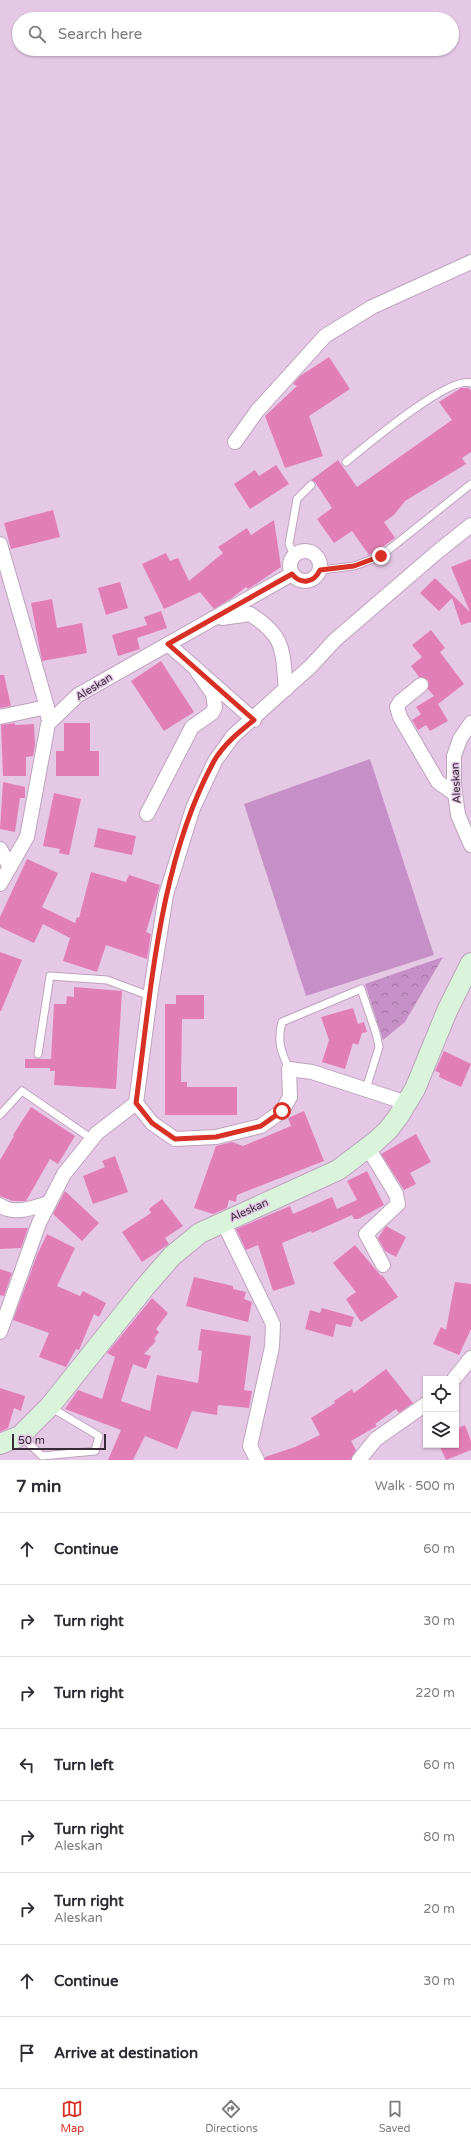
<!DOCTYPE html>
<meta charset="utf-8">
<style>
body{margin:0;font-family:"Varela Round",sans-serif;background:#f7f7f7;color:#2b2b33}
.controls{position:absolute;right:12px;bottom:12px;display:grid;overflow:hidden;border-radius:0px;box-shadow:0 1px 3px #0004}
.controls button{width:36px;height:36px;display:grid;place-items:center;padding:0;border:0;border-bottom:1px solid #e1e1e2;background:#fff;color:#2b2b33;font:20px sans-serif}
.scale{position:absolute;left:12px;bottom:10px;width:94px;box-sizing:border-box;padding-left:4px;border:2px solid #362b36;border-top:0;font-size:11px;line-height:14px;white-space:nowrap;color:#362b36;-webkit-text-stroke:3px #e5c8e5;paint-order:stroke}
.stop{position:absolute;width:12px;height:12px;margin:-9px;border:3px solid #d93025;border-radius:50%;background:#fff}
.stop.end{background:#d93025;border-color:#fff;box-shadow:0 1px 4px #0008}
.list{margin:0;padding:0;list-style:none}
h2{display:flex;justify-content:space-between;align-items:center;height:52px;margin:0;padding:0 16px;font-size:17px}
h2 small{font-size:13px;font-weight:400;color:#7c7c81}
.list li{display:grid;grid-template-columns:26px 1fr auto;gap:12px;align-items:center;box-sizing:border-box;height:72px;padding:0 16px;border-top:1px solid #e1e1e2}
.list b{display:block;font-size:15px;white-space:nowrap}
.list p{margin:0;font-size:13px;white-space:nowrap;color:#7c7c81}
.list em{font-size:13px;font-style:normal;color:#7c7c81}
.icon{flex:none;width:22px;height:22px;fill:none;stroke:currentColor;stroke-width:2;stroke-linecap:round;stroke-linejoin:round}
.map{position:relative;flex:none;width:471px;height:1460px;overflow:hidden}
.search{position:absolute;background:#fff;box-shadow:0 1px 3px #0004;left:12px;right:12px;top:12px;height:44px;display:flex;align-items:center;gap:10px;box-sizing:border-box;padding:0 14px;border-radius:22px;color:#7c7c81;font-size:15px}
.sheet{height:628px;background:#fff}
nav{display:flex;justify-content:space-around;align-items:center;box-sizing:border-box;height:56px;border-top:1px solid #e1e1e2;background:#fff;font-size:11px;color:#7c7c81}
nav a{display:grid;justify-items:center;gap:2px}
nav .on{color:#d93025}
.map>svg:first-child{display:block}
.park{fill:url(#park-crowns)}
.garden{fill:#c590c5}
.building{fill:#e27eb7}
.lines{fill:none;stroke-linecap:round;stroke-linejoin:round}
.lane-casing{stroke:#bea2be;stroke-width:9}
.street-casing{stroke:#bea2be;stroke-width:16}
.secondary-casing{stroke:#bea2be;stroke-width:22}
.lane{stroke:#fff;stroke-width:7}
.street{stroke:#fff;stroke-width:14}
.secondary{stroke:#daf4dc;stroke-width:20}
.route{stroke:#d93025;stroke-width:5}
.labels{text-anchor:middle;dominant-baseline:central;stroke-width:3;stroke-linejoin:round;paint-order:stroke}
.street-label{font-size:11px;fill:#362b36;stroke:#e5c8e5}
</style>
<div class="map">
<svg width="471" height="1460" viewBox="0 0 471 1460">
<defs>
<pattern id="park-crowns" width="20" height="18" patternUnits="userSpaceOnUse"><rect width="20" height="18" fill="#c590c5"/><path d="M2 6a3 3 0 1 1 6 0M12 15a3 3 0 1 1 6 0" fill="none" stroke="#a176a1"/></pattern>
</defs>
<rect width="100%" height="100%" fill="#e5c8e5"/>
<!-- park -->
<polygon class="park" points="443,957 405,1022 383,1040 365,984"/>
<!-- garden -->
<polygon class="garden" points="370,759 434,955 306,996 244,804"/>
<!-- building -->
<g class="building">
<polygon points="329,357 350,389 309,416 323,456 285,468 265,416 297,386 293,384 300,376"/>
<polygon points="461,388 469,388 471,391 471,452 462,458 466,464 405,501 394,515 384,522 395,538 374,553 369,555 352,531 334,543 317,519 332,508 315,482 311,480 338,460 357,487 452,420 439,402"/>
<polygon points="276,465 289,484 250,509 234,484 255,470 259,476"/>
<polygon points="53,510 60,537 11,549 4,523"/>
<polygon points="274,520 281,567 256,584 248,589 246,587 232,598 214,609 200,592 164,609 142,564 166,553 170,561 178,558 189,581 223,553 218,547 247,528 251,535"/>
<polygon points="471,559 471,622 461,625 452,598 439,611 420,593 435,578 470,612 451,567"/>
<polygon points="120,582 128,608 106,615 98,588"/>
<polygon points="52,599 57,628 82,623 87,653 42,661 31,603"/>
<polygon points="161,611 167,628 137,638 140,649 118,656 112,635 147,625 144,617"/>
<polygon points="431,630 445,648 440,652 464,684 438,704 448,721 430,731 426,725 418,730 412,720 421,714 416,707 434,696 428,689 428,680 419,677 411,666 422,657 412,645"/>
<polygon points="161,661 194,712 164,731 131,681"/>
<polygon points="0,675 4,675 11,706 0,708"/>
<polygon points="15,723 15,725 34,724 35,745 33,756 26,757 26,776 3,776 1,725"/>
<polygon points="64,723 90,723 90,751 99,751 99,776 56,776 56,751 64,751"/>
<polygon points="3,782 25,787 25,798 20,798 15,832 0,829"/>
<polygon points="54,793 81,799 69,855 59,853 60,849 43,846"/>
<polygon points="98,828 136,836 132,855 94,847"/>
<polygon points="27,859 58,873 42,907 75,923 77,917 79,918 91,872 126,882 129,875 160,885 146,932 151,934 147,959 106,945 97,972 63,961 70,938 43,924 34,943 0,927 0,917"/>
<polygon points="0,952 22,960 1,1011 0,1011"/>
<polygon points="74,987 122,991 116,1089 54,1085 55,1071 50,1071 50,1068 25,1068 25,1059 51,1059 54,1004 66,1004 67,996 74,997"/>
<polygon points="176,995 204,995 204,1019 182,1019 181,1082 187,1082 187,1087 237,1087 237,1115 165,1115 165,1004 176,1004"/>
<polygon points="353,1008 358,1024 364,1022 367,1032 362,1033 358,1045 353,1043 345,1069 322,1062 329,1040 321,1017"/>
<polygon points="444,1051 471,1064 461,1087 439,1077 440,1073 435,1071"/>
<polygon points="31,1107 75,1136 58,1164 50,1159 26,1201 13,1201 0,1196 0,1160 14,1136 13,1135"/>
<polygon points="304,1111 324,1161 237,1195 236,1202 229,1200 227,1208 213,1214 194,1208 216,1146 232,1142 243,1146 291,1126 288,1118"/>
<polygon points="416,1134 431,1162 410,1173 416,1184 404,1190 381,1154"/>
<polygon points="115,1156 128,1192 93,1204 83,1176 105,1167 102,1161"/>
<polygon points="367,1171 384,1205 358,1219 354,1219 352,1215 312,1233 311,1231 282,1243 295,1284 273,1291 258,1245 246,1250 236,1229 290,1206 293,1214 332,1197 337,1209 357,1200 347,1181"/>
<polygon points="65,1191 99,1223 82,1241 53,1214"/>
<polygon points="162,1199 183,1226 165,1238 169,1244 142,1262 122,1232 151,1213 149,1209"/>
<polygon points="386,1226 406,1237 396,1257 385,1251 378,1238"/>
<polygon points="0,1228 28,1228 21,1248 0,1249"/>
<polygon points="47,1234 75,1248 57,1286 80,1296 83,1291 106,1303 99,1317 94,1314 79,1350 76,1349 66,1367 39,1357 49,1333 13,1320 37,1255"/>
<polygon points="355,1245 381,1276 382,1275 398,1297 361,1322 346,1299 356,1292 333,1263"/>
<polygon points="0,1269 12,1273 4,1296 0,1295"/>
<polygon points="194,1277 233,1286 233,1289 246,1292 244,1299 252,1302 248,1322 186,1306"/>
<polygon points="455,1282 471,1284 471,1329 459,1355 433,1344 441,1327 446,1330"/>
<polygon points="152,1298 168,1313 156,1329 159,1332 154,1339 156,1341 144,1354 151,1356 146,1369 133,1364 121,1401 150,1411 157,1375 198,1383 202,1351 198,1350 201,1329 251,1336 244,1390 252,1391 249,1408 218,1405 217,1415 192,1411 177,1449 145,1436 133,1460 108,1460 121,1430 65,1409 78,1390 102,1399 115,1357 107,1353"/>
<polygon points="322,1308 354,1317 351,1327 336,1324 333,1337 305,1329 310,1310 320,1313"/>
<polygon points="386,1369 413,1403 399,1413 396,1409 375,1424 377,1426 351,1441 356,1450 351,1460 265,1460 265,1457 295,1447 320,1435 311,1418 335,1403 334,1401 352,1389 354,1393"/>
<polygon points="0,1388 25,1396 21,1411 14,1408 8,1428 0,1432"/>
<polygon points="465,1425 471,1441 471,1450 446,1460 439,1445 456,1445 456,1429"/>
</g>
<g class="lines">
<defs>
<g id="lane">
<path d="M346,462c20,-16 103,-87 125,-79"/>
<polyline points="294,555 289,544 297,499 311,485"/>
<polyline points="321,570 354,566 381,556 471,484"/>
<polyline points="38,1054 50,976 107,980 150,996"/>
<path d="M289,1069c-8,-17 -12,-28 -7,-47l79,-33 15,44 3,14 -13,42"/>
<polyline points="0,1115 22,1091 92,1139"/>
<polyline points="22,1437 42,1456 95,1451 99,1436 50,1407"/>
</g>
<g id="street">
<polyline points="235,442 257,411 325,336 372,307 471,262"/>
<polyline points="0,544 47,707"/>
<circle cx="305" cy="566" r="15"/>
<path d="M222,618l28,-4c36,23 32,36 36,75"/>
<polyline points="168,644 254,720"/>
<polyline points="421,685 400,702 397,707 400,717 438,782 455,794"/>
<polyline points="0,717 47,707 48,717"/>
<polyline points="471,723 460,739 454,756 454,785 458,815 471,845"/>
<polyline points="147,814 192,727 212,713 215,707 213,694 197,671"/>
<polyline points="0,849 10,867"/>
<polyline points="0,884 27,837 48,724 78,695 292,574"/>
<polyline points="407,1103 312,1072 289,1069 290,1097 282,1111 261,1126 216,1137 175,1139 152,1123 136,1103 150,996 166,895 193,808 215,761 233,736 311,666 335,640 436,553 471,525"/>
<polyline points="368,1148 396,1194 398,1204 366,1234 383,1265"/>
<path d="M0,1205c13,11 35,2 49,-2"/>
<polyline points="223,1222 273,1324 272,1347 250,1446 257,1460"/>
<polyline points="0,1332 39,1223 64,1174 97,1133 136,1103"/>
<polyline points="454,1379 471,1358"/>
<polyline points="359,1460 376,1439 426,1404"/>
</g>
<polyline id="secondary" points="0,1444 20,1436 50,1406 145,1287 172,1256 200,1233 338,1170 375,1142 388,1130 398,1117 415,1089 447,1011 471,963"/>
</defs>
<!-- lane casing -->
<use href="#lane" class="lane-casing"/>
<!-- street casing -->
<use href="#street" class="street-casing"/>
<!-- secondary casing -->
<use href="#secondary" class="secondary-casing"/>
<!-- lane -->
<use href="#lane" class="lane"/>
<!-- street -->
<use href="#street" class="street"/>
<!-- secondary -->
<use href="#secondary" class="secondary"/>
</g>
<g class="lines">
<!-- route -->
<path class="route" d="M282,1111l-21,15 -45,11 -41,2 -23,-16 -16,-20c15,-112 23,-241 78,-342 10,-17 25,-29 40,-41l-86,-76 124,-70c9,11 22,9 28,-4l34,-4 27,-10"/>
</g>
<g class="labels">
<!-- street labels -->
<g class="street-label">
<text transform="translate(94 687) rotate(-32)">Aleskan</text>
<text transform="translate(456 783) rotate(-93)">Aleskan</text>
<text transform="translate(249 1210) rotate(-24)">Aleskan</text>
</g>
</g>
</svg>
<div class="controls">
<button><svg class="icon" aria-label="locate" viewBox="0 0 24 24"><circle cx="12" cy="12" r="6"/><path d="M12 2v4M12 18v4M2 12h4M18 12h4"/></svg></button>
<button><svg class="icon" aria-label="layers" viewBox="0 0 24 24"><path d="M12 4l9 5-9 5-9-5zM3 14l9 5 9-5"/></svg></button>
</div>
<div class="scale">50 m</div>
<div class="stop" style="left:282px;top:1111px"></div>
<div class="stop end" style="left:381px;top:556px"></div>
<div class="search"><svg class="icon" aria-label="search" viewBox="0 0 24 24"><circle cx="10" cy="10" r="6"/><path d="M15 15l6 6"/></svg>Search here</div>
</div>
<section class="sheet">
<h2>7 min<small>Walk · 500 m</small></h2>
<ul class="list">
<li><svg class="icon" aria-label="ahead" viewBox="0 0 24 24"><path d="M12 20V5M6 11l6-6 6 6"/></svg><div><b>Continue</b></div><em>60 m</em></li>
<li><svg class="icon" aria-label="right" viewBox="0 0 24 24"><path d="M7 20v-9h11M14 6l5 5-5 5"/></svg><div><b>Turn right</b></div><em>30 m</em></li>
<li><svg class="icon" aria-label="right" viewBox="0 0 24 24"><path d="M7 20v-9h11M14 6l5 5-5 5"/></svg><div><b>Turn right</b></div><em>220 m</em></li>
<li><svg class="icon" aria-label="left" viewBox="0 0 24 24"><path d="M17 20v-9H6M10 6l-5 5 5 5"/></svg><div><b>Turn left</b></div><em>60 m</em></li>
<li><svg class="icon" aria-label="right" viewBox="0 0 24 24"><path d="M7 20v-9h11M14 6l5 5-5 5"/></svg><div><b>Turn right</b><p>Aleskan</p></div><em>80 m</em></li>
<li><svg class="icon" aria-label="right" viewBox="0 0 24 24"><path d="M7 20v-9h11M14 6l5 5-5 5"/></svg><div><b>Turn right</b><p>Aleskan</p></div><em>20 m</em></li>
<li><svg class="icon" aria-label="ahead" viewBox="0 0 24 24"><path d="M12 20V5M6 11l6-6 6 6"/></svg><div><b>Continue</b></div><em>30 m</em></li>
<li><svg class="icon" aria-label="arrive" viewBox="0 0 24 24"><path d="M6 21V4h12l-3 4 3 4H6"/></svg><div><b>Arrive at destination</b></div></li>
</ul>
</section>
<nav>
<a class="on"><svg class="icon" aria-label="map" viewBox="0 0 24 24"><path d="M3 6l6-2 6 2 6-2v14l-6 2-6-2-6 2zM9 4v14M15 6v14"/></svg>Map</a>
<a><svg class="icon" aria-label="directions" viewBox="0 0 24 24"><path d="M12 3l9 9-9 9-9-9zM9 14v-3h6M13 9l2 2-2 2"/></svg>Directions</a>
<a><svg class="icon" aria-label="saved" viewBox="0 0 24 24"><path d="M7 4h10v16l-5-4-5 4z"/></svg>Saved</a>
</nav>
